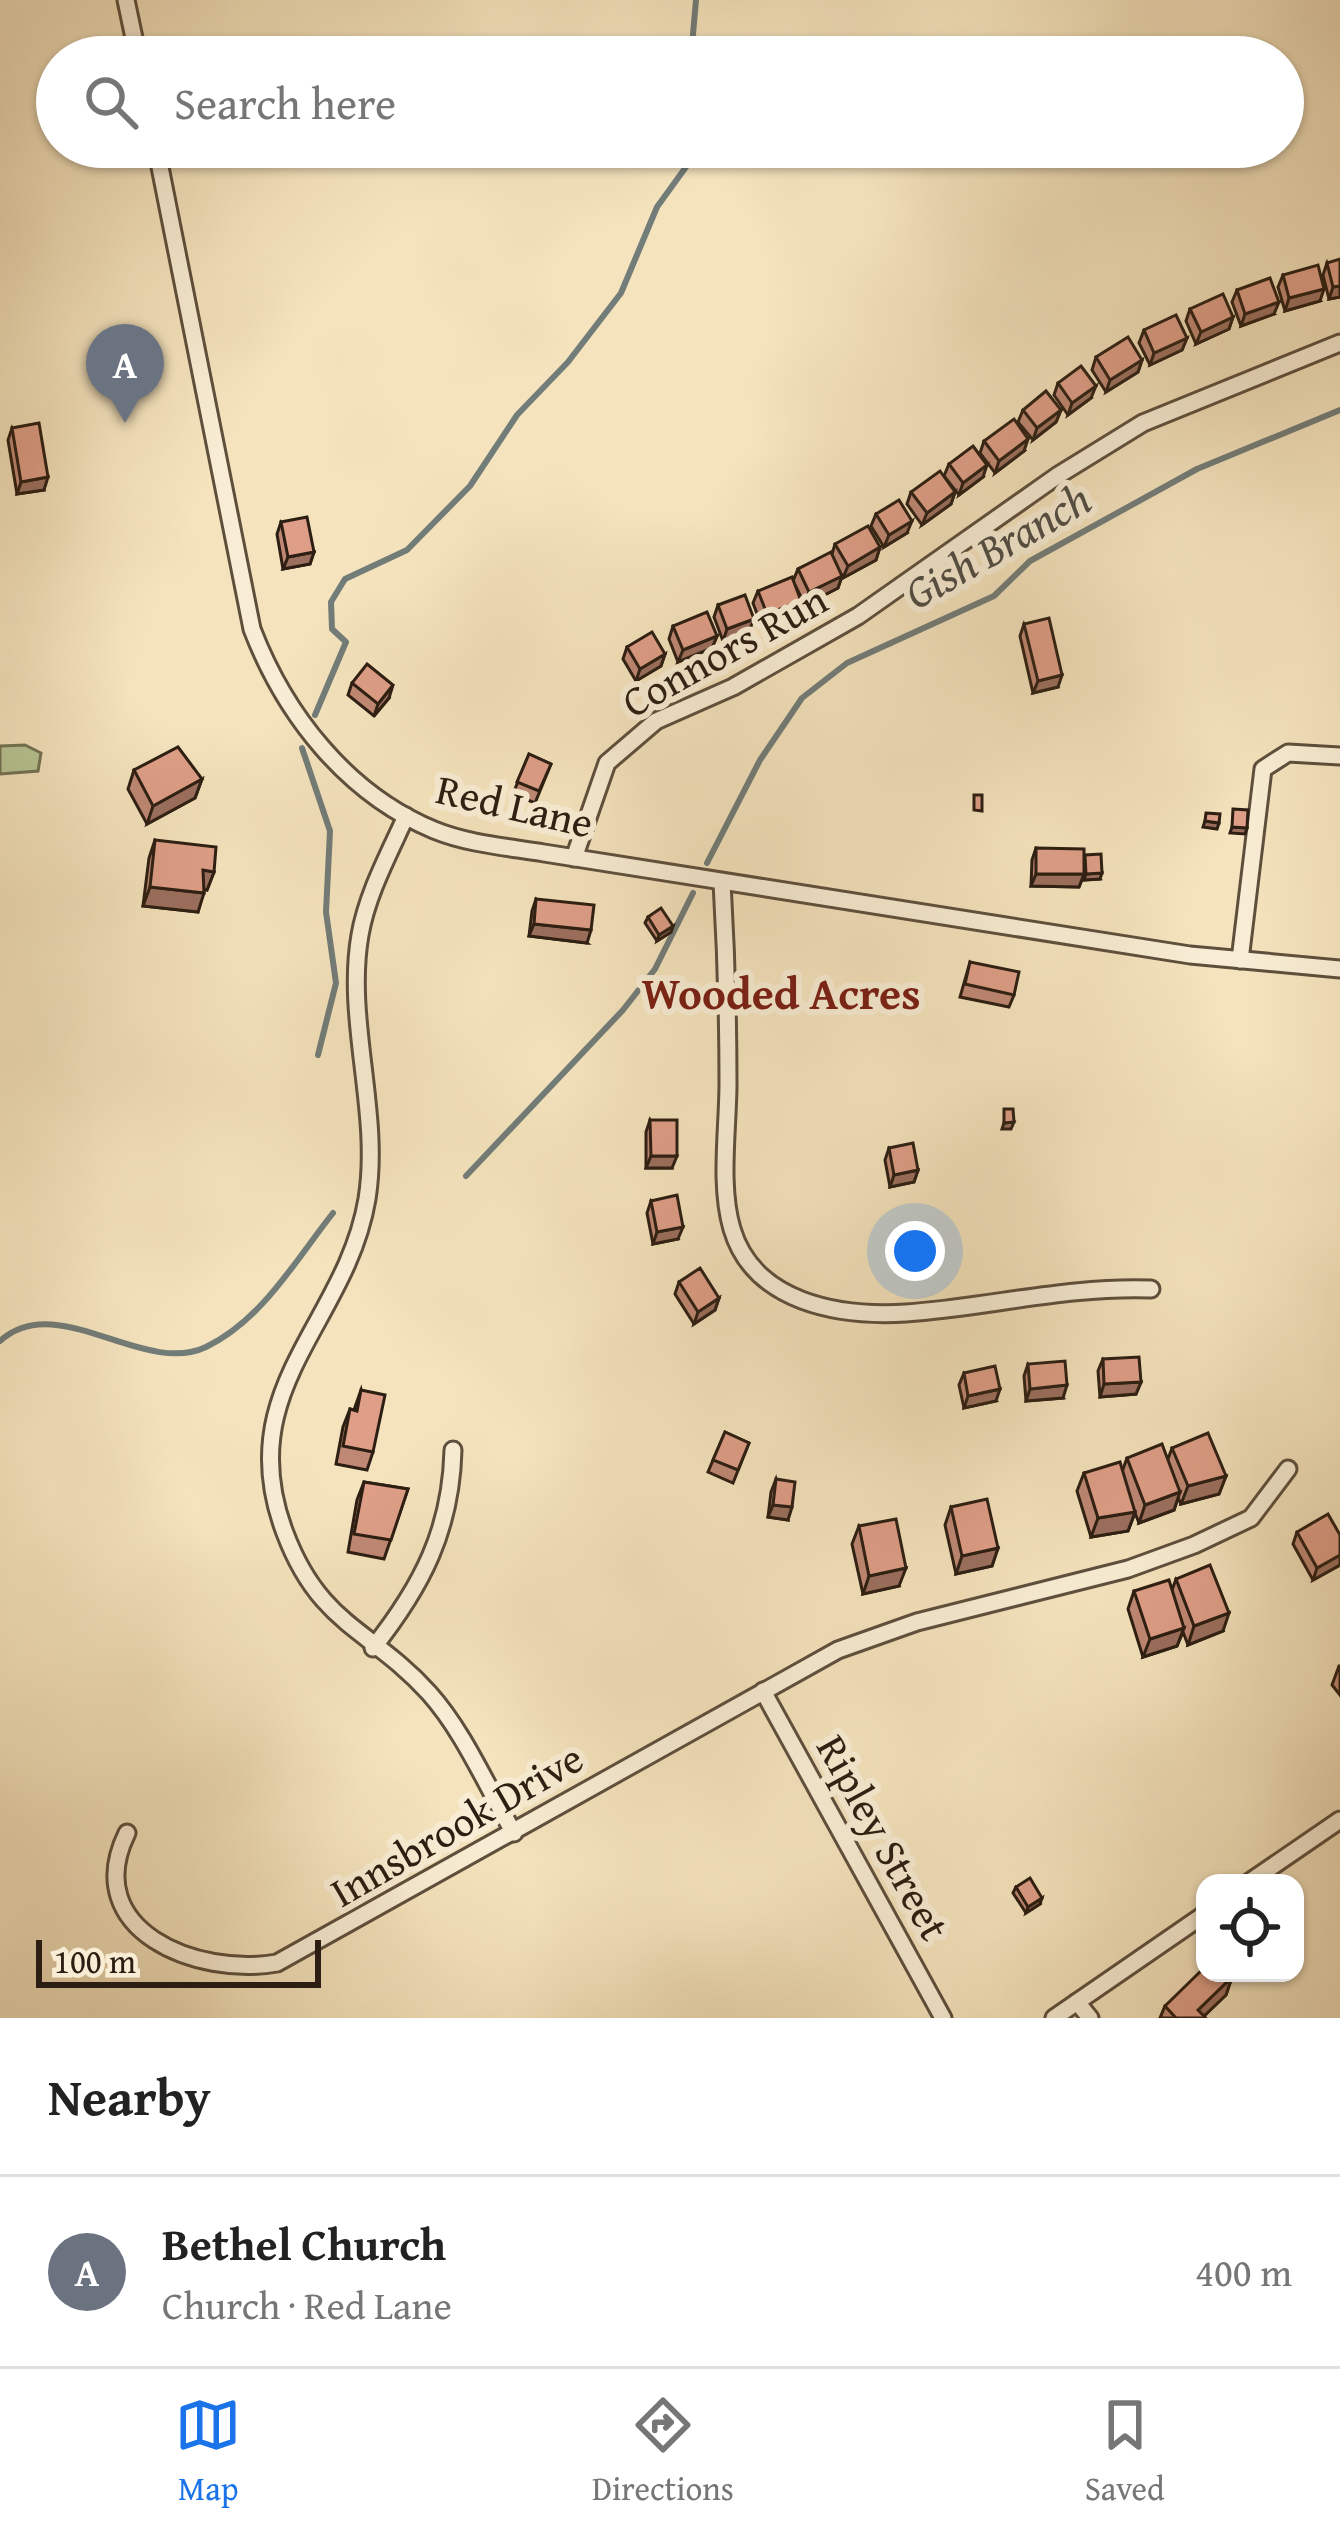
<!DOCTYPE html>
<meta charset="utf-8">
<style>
body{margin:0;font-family:"Gentium Book Plus",serif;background:#f2f2f2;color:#222}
.controls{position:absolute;right:36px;bottom:36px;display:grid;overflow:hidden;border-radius:24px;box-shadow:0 3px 9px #0004}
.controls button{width:108px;height:108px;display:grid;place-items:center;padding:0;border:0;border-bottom:3px solid #e0e0e0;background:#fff;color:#222;font:60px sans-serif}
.scale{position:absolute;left:36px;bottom:30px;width:285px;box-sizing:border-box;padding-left:12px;border:6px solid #2c1e12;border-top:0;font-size:33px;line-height:42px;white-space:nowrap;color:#2c1e12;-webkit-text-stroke:9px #f8edd4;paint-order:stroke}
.you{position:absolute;left:915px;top:1251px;width:42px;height:42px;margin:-30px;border:9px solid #fff;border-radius:50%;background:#1a73e8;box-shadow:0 0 0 18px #1a73e833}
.badge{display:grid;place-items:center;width:78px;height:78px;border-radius:50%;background:#1a73e8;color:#fff;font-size:39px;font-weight:700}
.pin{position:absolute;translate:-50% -99px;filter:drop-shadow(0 3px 6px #0008)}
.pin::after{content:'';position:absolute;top:63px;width:42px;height:36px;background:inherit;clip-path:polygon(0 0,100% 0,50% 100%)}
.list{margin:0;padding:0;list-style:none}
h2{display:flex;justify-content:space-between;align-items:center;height:156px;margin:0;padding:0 48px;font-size:51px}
h2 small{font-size:39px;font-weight:400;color:#767676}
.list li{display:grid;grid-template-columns:78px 1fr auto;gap:36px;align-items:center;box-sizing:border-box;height:192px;padding:0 48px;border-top:3px solid #e0e0e0}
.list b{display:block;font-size:45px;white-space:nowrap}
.list p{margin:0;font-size:39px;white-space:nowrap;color:#767676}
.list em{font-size:39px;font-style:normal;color:#767676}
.icon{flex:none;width:66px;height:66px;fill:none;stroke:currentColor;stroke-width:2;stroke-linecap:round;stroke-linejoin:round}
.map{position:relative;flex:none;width:1340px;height:2018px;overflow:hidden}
.search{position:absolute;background:#fff;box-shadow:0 3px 9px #0004;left:36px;right:36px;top:36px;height:132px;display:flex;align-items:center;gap:30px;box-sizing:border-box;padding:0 42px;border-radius:66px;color:#767676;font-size:45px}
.sheet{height:348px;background:#fff}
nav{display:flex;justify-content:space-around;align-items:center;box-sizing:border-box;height:168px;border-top:3px solid #e0e0e0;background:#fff;font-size:33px;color:#767676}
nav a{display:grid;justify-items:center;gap:6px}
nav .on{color:#1a73e8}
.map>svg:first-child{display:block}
.green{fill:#b7c594;stroke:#727253;stroke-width:3}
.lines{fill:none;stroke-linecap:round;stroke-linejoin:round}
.stream{stroke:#727c78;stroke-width:6}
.street-casing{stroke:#5e4f3d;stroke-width:21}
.street{stroke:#f8edd4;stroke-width:15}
.wall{fill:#bf8874;stroke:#2c1e12;stroke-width:3}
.shaded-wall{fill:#9b6f5e;stroke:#2c1e12;stroke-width:3}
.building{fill:#de9e87;stroke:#2c1e12;stroke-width:3}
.labels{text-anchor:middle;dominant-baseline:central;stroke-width:12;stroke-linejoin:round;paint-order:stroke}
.street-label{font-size:42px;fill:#2c1e12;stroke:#f8edd4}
.water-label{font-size:45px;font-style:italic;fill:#4f4d45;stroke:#f8edd4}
.neighbourhood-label{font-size:45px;font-weight:bold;fill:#7a1f14;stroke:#f8edd4}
</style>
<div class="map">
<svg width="1340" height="2018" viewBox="0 0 1340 2018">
<rect width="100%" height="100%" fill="#f4e3bd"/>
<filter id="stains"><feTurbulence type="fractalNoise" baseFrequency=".00167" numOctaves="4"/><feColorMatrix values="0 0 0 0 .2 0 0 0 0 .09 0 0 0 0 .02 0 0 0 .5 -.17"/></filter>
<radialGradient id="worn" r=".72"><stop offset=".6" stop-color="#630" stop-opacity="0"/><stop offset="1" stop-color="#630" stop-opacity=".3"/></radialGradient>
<!-- green -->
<polygon class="green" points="25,745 41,753 38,771 0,774 0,746"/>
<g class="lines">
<!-- stream -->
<g class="stream">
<polyline points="691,57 696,0"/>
<polyline points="315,715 346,642 332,629 331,602 345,579 407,550 470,486 517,415 568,362 621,293 657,207 691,160 692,147"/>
<polyline points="302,748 330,831 326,912 336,983 318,1055"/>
<polyline points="707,863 760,760 802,698 847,663 994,596 1030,561 1197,469 1340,410"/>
<polyline points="466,1176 623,1010 655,969 693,893"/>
<path d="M0,1341c57,-52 143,36 206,6 56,-27 89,-86 127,-134"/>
</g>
<defs>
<g id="street">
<polyline points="126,0 138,57"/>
<path d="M156,147l96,482c33,86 95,165 182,201 34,14 74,17 110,23l646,102 150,14"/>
<path d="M406,816c-17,38 -39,78 -46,119 -15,86 21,177 7,264 -21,125 -137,190 -82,334 35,93 86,96 144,160 35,39 58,94 85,140"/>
<polyline points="574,858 607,763 656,721 733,687 858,616 1057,476 1143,423 1340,343"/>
<path d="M722,882c4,68 6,134 6,201 0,46 -9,102 4,146 22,74 107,88 174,84 83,-6 162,-27 245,-24"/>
<polyline points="1240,960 1263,769 1288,753 1340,756"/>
<path d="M373,1648c49,-62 78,-118 80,-198"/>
<polyline points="763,1691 943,2018"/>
<path d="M127,1833c-48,98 71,144 150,130l561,-313 79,-28 211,-53 66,-24 57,-27 37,-49"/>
<polyline points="1248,1883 1340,1820"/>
<polyline points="1077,2002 1090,2018"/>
<polyline points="1054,2018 1205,1914"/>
</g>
</defs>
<!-- street casing -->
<use href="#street" class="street-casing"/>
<!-- street -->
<use href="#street" class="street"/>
</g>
<!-- wall -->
<g class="wall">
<polygon points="1327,263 1340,297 1329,299 1323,275"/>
<polygon points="1283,275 1320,301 1285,311 1278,287"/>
<polygon points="1237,290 1274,314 1241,326 1232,302"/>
<polygon points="1190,309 1233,317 1229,329 1196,344 1186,321"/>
<polygon points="1144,330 1187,338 1182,350 1150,365 1139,343"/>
<polygon points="1096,357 1142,360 1138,372 1106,392 1092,370"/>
<polygon points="1058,383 1091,398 1068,415 1054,395"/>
<polygon points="1023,410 1061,410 1056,422 1033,440 1018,422"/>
<polygon points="12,428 44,490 17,494 8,440"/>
<polygon points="984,441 1024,451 995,473 980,453"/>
<polygon points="949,464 983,477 959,495 944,476"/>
<polygon points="911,492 955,492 951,504 922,525 907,504"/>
<polygon points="876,514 907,533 884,547 871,526"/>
<polygon points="281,522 314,552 310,564 283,569 277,534"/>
<polygon points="835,544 880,547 876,560 843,578 842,576 838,588 805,605 793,581 798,569 832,554"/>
<polygon points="758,591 796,613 762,627 753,603"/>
<polygon points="718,605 749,631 723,641 714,617"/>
<polygon points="1024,624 1058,687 1033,693 1020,636"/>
<polygon points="673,626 717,636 712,648 678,662 669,639"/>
<polygon points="627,647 665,654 661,666 636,681 623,659"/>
<polygon points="352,683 389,698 374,716 348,695"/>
<polygon points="529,754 551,764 535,803 513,794"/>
<polygon points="134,770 202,779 195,798 147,824 128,789"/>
<polygon points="155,840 214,872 207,890 204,889 198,912 143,906 149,858"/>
<polygon points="1036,848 1084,858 1100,879 1084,880 1084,875 1079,887 1031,886 1032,860"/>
<polygon points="536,899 587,943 529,936 532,911"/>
<polygon points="648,917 673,926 671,932 657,941 645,923"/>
<polygon points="970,962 1014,995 1009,1007 960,997"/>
<polygon points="650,1120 672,1168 646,1168 646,1132"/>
<polygon points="889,1148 918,1170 914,1182 890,1187 885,1160"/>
<polygon points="651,1201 678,1239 653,1244 647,1213"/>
<polygon points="679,1282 719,1298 715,1310 694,1324 675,1294"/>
<polygon points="1103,1359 1141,1382 1136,1394 1100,1397 1098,1371"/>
<polygon points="1028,1364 1063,1398 1026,1401 1024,1376"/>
<polygon points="964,1373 996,1401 964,1408 959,1385"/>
<polygon points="361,1390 373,1452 367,1470 336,1464 343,1427 350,1409 354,1410"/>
<polygon points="725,1432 749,1443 733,1483 708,1472"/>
<polygon points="1172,1448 1226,1476 1219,1494 1181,1504 1178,1498 1174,1510 1139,1523 1135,1513 1128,1531 1091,1537 1077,1491 1084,1473 1122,1472 1127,1458 1168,1459"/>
<polygon points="776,1479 788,1520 768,1517 771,1492"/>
<polygon points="364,1482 408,1489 384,1559 348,1552 357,1500"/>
<polygon points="951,1507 998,1548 992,1566 956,1574 945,1525"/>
<polygon points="859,1526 899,1586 863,1594 852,1544"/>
<polygon points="1297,1532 1340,1535 1340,1565 1313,1580 1293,1544"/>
<polygon points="1176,1579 1223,1631 1188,1645 1183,1632 1177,1646 1143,1657 1128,1609 1134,1591 1172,1590"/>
<polygon points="1339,1666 1340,1666 1340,1695 1332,1685"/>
<polygon points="1016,1887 1040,1904 1026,1913 1013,1893"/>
<polygon points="1232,1977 1226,1995 1204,2016 1204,2018 1160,2018 1165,2006"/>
</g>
<!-- shaded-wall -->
<g class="shaded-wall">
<polygon points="1340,286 1340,297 1329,299 1333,287"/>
<polygon points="1324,289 1320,301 1285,311 1289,298"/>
<polygon points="1279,302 1274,314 1241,326 1245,314"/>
<polygon points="1233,317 1229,329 1196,344 1201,332"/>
<polygon points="1187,338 1182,350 1150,365 1154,353"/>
<polygon points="1142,360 1138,372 1106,392 1110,380"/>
<polygon points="1096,386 1091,398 1068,415 1072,403"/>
<polygon points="1061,410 1056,422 1033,440 1037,428"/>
<polygon points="1028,439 1024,451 995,473 999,461"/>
<polygon points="987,465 983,477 959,495 963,483"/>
<polygon points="48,477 44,490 17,494 21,482"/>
<polygon points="955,492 951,504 922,525 927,513"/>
<polygon points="912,521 907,533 884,547 889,535"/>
<polygon points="880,547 876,560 843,578 848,566"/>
<polygon points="314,552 310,564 283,569 288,557"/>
<polygon points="842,576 838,588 805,605 809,592"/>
<polygon points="801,601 796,613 762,627 767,614"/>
<polygon points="754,619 749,631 723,641 727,629"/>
<polygon points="717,636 712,648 678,662 683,650"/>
<polygon points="665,654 661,666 636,681 640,669"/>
<polygon points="1062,675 1058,687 1033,693 1038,681"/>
<polygon points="393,685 389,698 374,716 378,704"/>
<polygon points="202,779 195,798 147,824 153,806"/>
<polygon points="1205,821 1219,823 1217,829 1203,827"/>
<polygon points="1232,827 1247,828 1245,834 1230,833"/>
<polygon points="203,870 214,872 207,890 196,888"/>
<polygon points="1102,873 1100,879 1084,880 1086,874"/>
<polygon points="1036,874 1084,874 1079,887 1031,886"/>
<polygon points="150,887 204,893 198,912 143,906"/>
<polygon points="534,924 591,930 587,943 529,936"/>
<polygon points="673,926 671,932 657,941 659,935"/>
<polygon points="1014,1122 1011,1129 1002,1129 1004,1123"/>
<polygon points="651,1156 677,1156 672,1168 646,1168"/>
<polygon points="918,1170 914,1182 890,1187 894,1175"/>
<polygon points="683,1227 678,1239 653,1244 657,1232"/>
<polygon points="719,1298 715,1310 694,1324 698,1312"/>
<polygon points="1141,1382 1136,1394 1100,1397 1104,1384"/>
<polygon points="1067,1385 1063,1398 1026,1401 1030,1389"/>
<polygon points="1000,1389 996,1401 964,1408 968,1396"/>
<polygon points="1226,1476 1219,1494 1181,1504 1188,1486"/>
<polygon points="1180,1492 1174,1510 1139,1523 1145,1505"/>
<polygon points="773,1505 792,1507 788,1520 768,1517"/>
<polygon points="1135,1512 1128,1531 1091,1537 1098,1518"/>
<polygon points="998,1548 992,1566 956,1574 962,1556"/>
<polygon points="1340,1555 1340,1565 1313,1580 1317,1568"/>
<polygon points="906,1568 899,1586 863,1594 869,1576"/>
<polygon points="1229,1613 1223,1631 1188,1645 1194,1626"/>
<polygon points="1184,1628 1177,1646 1143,1657 1150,1639"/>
<polygon points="1042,1898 1040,1904 1026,1913 1028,1907"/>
<polygon points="1232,1977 1226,1995 1202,2018 1198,2010"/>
</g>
<!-- building -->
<g class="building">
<polygon points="1340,259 1340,286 1333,287 1327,263"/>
<polygon points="1318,265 1324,289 1289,298 1283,275"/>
<polygon points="1270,278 1279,302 1245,314 1237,290"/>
<polygon points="1223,294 1233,317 1201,332 1190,309"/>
<polygon points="1176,315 1187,338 1154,353 1144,330"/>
<polygon points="1128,337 1142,360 1110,380 1096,357"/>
<polygon points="1081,366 1096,386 1072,403 1058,383"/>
<polygon points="1046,391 1061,410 1037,428 1023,410"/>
<polygon points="1014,419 1028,439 999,461 984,441"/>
<polygon points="39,423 48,477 21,482 12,428"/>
<polygon points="973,446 987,465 963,483 949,464"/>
<polygon points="940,471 955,492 927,513 911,492"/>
<polygon points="899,500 912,521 889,535 876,514"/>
<polygon points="307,517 314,552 288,557 281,522"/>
<polygon points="868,526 880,547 848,566 835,544"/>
<polygon points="831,552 842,576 809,592 798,569"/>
<polygon points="792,577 801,601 767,614 758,591"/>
<polygon points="745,595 754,619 727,629 718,605"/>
<polygon points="707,612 717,636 683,650 673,626"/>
<polygon points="1049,618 1062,675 1038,681 1024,624"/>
<polygon points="652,632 665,654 640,669 627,647"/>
<polygon points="367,664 393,685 378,704 352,683"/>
<polygon points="178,747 202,779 153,806 134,770"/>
<polygon points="529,754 551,764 539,791 517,782"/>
<polygon points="974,795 982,795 982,811 974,810"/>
<polygon points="1233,809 1248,810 1247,828 1232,827"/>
<polygon points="1206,813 1220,814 1219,823 1205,821"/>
<polygon points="155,840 216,847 214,872 203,870 204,893 150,887"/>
<polygon points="1036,848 1084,849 1084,874 1036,874"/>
<polygon points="1101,854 1102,873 1086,874 1085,855"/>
<polygon points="536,899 594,905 591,930 534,924"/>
<polygon points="661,908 673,926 659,935 648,917"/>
<polygon points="970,962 1019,972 1014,995 965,984"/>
<polygon points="1004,1109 1013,1109 1014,1122 1004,1123"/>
<polygon points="650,1120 677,1120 677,1156 651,1156"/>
<polygon points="913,1143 918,1170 894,1175 889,1148"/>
<polygon points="677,1195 683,1227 657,1232 651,1201"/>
<polygon points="700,1268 719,1298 698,1312 679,1282"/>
<polygon points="1139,1357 1141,1382 1104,1384 1103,1359"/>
<polygon points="1065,1361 1067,1385 1030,1389 1028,1364"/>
<polygon points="995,1366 1000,1389 968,1396 964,1373"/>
<polygon points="361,1390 385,1395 373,1452 343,1446 350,1409 357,1411"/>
<polygon points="725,1432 749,1443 738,1470 713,1460"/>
<polygon points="1208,1433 1226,1476 1188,1486 1172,1448"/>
<polygon points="1162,1444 1180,1492 1145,1505 1127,1458"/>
<polygon points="1120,1462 1135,1512 1098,1518 1084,1473"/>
<polygon points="776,1479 795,1482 792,1507 773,1505"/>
<polygon points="364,1482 408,1489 391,1540 354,1534"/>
<polygon points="987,1499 998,1548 962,1556 951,1507"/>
<polygon points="1328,1514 1340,1535 1340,1555 1317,1568 1297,1532"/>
<polygon points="896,1519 906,1568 869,1576 859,1526"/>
<polygon points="1210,1565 1229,1613 1194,1626 1176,1579"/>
<polygon points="1169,1580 1184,1628 1150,1639 1134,1591"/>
<polygon points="1030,1878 1042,1898 1028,1907 1016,1887"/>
<polygon points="1205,1967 1205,1973 1229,1973 1232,1977 1198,2010 1205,2017 1203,2018 1176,2018 1165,2006"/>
</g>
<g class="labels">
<!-- street labels -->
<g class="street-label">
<text transform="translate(724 650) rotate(-29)">Connors Run</text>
<text transform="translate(515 805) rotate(13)">Red Lane</text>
<text transform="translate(456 1824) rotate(-30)">Innsbrook Drive</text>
<text transform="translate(884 1837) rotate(61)">Ripley Street</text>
</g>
<!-- water labels -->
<g class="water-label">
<text transform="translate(997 545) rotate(-30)">Gish Branch</text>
</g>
<!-- neighbourhood labels -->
<g class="neighbourhood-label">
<text x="781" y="992">Wooded Acres</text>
</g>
</g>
<rect width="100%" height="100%" filter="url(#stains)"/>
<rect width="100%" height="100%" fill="url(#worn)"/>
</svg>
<div class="controls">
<button><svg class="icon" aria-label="locate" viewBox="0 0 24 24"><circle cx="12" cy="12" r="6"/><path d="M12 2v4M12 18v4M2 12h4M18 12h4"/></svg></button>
</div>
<div class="scale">100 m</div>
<div class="you"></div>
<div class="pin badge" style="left:125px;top:423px;background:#6b7280">A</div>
<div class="search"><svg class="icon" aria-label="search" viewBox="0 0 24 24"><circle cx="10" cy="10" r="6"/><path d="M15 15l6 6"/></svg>Search here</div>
</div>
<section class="sheet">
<h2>Nearby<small></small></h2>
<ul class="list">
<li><span class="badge" style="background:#6b7280">A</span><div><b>Bethel Church</b><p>Church · Red Lane</p></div><em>400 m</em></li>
</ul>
</section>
<nav>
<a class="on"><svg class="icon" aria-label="map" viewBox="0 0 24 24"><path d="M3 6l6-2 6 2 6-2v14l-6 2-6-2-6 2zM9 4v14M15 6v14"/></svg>Map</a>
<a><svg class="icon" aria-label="directions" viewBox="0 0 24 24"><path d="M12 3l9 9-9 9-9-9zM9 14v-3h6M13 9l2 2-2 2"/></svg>Directions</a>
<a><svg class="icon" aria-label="saved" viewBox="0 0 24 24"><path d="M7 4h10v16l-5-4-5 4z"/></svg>Saved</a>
</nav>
